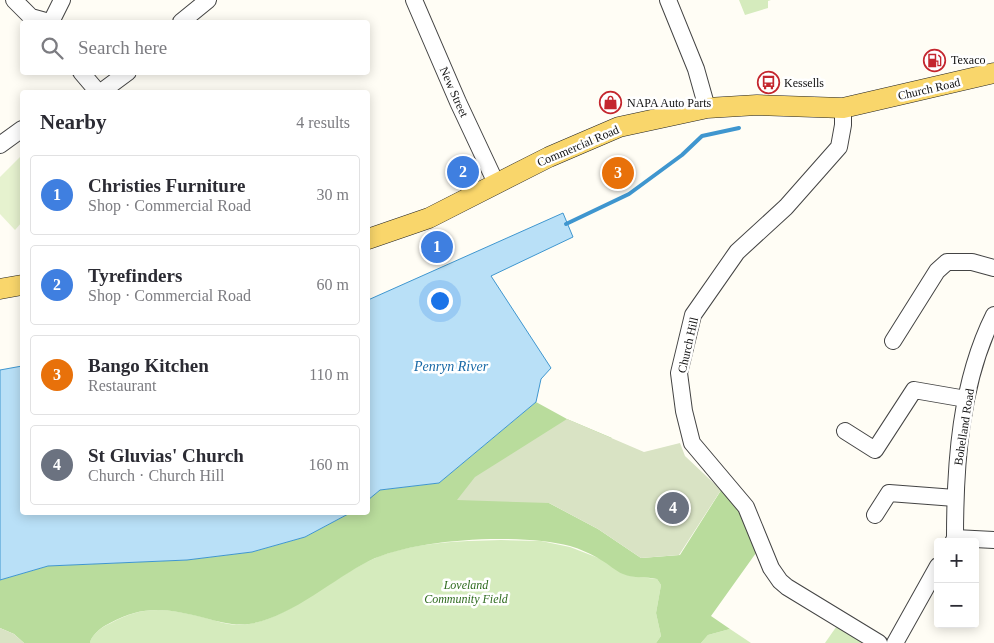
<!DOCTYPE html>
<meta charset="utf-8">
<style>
body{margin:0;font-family:Georgia,serif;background:#f2f2f3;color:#2b2b33}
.controls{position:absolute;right:15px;bottom:15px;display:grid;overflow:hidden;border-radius:5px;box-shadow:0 2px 12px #0003}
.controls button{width:45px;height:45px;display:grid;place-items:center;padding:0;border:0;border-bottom:1px solid #e1e1e2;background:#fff;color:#2b2b33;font:25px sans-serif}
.you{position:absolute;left:439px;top:300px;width:18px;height:18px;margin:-12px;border:4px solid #fff;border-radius:50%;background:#1a73e8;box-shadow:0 0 0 8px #1a73e833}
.badge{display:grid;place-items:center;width:32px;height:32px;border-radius:50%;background:#c4262e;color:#fff;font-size:16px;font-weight:700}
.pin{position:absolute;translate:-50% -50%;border:2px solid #fff;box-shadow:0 1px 5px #0006}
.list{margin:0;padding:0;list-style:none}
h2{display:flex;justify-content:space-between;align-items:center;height:65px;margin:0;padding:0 20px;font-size:21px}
h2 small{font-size:16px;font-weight:400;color:#7c7c81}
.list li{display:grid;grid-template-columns:32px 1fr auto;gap:15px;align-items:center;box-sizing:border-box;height:80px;margin:0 10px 10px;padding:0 10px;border:1px solid #e1e1e2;border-radius:5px}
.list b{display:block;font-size:19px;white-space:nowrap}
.list p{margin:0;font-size:16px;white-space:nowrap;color:#7c7c81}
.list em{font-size:16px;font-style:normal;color:#7c7c81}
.icon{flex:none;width:28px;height:28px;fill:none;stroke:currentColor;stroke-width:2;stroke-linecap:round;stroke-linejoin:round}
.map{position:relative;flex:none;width:994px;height:643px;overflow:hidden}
.search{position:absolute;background:#fff;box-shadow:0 2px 12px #0003;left:20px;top:20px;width:350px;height:55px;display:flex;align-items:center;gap:12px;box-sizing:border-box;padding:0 18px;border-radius:5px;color:#7c7c81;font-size:19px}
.panel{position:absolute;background:#fff;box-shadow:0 2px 12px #0003;left:20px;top:90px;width:350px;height:425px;border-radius:5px}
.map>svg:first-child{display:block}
.green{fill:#d5ebbd}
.forest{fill:#b9dc9c}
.cemetery{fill:#d9e3c4}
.pitch{fill:#e6f2cf}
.water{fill:#b9e0f7;stroke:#3f96cf}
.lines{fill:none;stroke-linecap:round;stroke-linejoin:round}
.stream{stroke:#3f96cf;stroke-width:4}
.minor-casing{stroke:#444;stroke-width:18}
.major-casing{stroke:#222;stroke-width:21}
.minor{stroke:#fff;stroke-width:16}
.major{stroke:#f9d66b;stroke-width:20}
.labels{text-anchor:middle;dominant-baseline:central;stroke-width:5;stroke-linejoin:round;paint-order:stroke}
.poi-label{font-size:12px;fill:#111;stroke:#fff;text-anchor:start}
.street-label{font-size:12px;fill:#111;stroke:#fff}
.park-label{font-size:12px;font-style:italic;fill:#2f6b1f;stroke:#fff}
.water-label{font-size:14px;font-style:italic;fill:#1768a6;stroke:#fff}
</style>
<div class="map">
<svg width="994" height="643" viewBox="0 0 994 643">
<rect width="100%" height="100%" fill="#fffdf5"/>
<!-- green -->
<g class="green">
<polygon points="739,0 771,0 768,1 768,8 745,15"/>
<path d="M501,540l40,1 29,6 31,12 29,17 27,3 4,6 -5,28 5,23 -5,7h-566c1,-8 13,-17 21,-20 34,-19 58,-14 95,-5 10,3 22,7 33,7 44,-1 92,-47 132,-65 39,-18 87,-19 130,-20z"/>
<polygon points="841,620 877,643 825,643"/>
<polygon points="730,629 751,643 701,643 708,635"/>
</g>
<!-- forest -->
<path class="forest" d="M536,402l31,17 45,19 -63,65 49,26 43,29 39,-3 45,-71 36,62 -50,70 19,13 -22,6 -7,8h-45l5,-7 -5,-23 5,-28 -4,-6c-11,-3 -23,0 -34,-5 -8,-3 -14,-10 -22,-14 -9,-6 -21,-11 -31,-14 -50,-13 -155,-8 -201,15 -36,18 -79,57 -120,63 -15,2 -29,-2 -44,-6 -37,-9 -60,-14 -95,5 -7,3 -19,12 -20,20h-66l-10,-9 -14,-6v-48l48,-14 139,-6 65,-8 53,-15 45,-24 18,-1v-12l12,-10 59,-7z"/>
<!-- cemetery -->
<g class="cemetery">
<polygon points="567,419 644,452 680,443 685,456 721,490 679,555 641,558 598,529 549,503 457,500 475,477"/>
<polygon points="0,628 14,634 24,643 0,643"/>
</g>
<!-- pitch -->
<polygon class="pitch" points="22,155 22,222 15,230 0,214 0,177"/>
<!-- water -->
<g class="water">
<polygon points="563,213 573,237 491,276 551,368 541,379 536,402 439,483 380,490 368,500 368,300"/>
<polygon points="22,366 22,512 350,513 305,537 252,552 187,560 48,566 0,580 0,370"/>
</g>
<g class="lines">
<!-- stream -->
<polyline class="stream" points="566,224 629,194 682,155 702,136 739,128"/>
<defs>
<g id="minor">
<polyline points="14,0 31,17 49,22"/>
<polyline points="414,0 458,102 496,183"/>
<polyline points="668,0 696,69 707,108"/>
<polyline points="51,22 62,0"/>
<polyline points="181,22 208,0"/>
<polyline points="81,72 98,92"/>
<polyline points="101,92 128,72"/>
<polyline points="843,108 843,125 839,147 786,207 737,252 693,315 679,373 684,411 692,443 746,507 771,568 780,581 787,587 879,643"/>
<polyline points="0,145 22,129"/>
<polyline points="893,341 937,271 947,262 972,262 994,268"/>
<polyline points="845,431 875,450 914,390 966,399"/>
<polyline points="875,515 889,493 955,498"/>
<polyline points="955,538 994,540"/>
<path d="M953,542l2,-4c0,-74 5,-155 39,-223"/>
<polyline points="895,643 938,566"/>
</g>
<g id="major">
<polyline points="368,239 429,218 549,157 619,127 707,108 757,105 843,108 994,73"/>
<polyline points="0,289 22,285"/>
</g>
</defs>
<!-- minor casing -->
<use href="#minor" class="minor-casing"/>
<!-- major casing -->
<use href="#major" class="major-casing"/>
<!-- minor -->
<use href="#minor" class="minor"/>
<!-- major -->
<use href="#major" class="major"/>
</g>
<!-- icons -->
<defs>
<symbol id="fuel-ring" viewBox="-11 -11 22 22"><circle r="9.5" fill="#fff" stroke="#c4262e" stroke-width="1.5"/><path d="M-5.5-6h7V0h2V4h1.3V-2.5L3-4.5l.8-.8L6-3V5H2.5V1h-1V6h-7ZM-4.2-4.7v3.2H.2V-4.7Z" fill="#c4262e"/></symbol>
<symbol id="bus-ring" viewBox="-11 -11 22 22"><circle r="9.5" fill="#fff" stroke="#c4262e" stroke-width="1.5"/><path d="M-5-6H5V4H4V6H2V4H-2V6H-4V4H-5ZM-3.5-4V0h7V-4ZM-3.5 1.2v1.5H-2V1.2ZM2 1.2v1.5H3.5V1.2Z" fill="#c4262e"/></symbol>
<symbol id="shop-ring" viewBox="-11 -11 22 22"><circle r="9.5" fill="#fff" stroke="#c4262e" stroke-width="1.5"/><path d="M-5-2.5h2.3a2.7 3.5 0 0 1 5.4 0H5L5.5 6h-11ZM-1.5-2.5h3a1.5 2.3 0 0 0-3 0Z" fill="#c4262e"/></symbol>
</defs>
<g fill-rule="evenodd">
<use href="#fuel-ring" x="922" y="48" width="25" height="25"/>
<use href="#bus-ring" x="756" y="70" width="25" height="25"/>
<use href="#shop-ring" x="598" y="90" width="25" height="25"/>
</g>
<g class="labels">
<!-- poi labels -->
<g class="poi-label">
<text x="951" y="60">Texaco</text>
<text x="784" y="83">Kessells</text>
<text x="627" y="103">NAPA Auto Parts</text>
</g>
<!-- street labels -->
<g class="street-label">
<text transform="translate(929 89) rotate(-13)">Church Road</text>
<text transform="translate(454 92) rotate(66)">New Street</text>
<text transform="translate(578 146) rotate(-23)">Commercial Road</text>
<text transform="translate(688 345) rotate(-77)">Church Hill</text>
<text transform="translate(964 427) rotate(-81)">Bohelland Road</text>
</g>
<!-- park labels -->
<g class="park-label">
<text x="466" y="585">Loveland<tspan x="466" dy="14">Community Field</tspan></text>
</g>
<!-- water labels -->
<g class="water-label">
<text x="451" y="366">Penryn River</text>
</g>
</g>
</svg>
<div class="controls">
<button>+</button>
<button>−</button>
</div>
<div class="you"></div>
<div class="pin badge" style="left:437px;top:247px;background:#3f7fe0">1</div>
<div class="pin badge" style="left:463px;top:172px;background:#3f7fe0">2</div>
<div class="pin badge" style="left:618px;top:173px;background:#e8710a">3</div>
<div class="pin badge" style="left:673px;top:508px;background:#6b7280">4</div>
<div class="search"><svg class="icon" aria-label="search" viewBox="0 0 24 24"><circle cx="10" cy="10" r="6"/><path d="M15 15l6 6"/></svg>Search here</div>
<section class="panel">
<h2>Nearby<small>4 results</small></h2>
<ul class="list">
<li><span class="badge" style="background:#3f7fe0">1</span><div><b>Christies Furniture</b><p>Shop · Commercial Road</p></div><em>30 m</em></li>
<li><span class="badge" style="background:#3f7fe0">2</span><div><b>Tyrefinders</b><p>Shop · Commercial Road</p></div><em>60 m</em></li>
<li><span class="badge" style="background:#e8710a">3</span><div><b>Bango Kitchen</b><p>Restaurant</p></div><em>110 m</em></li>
<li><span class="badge" style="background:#6b7280">4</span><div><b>St Gluvias' Church</b><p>Church · Church Hill</p></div><em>160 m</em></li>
</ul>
</section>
</div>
